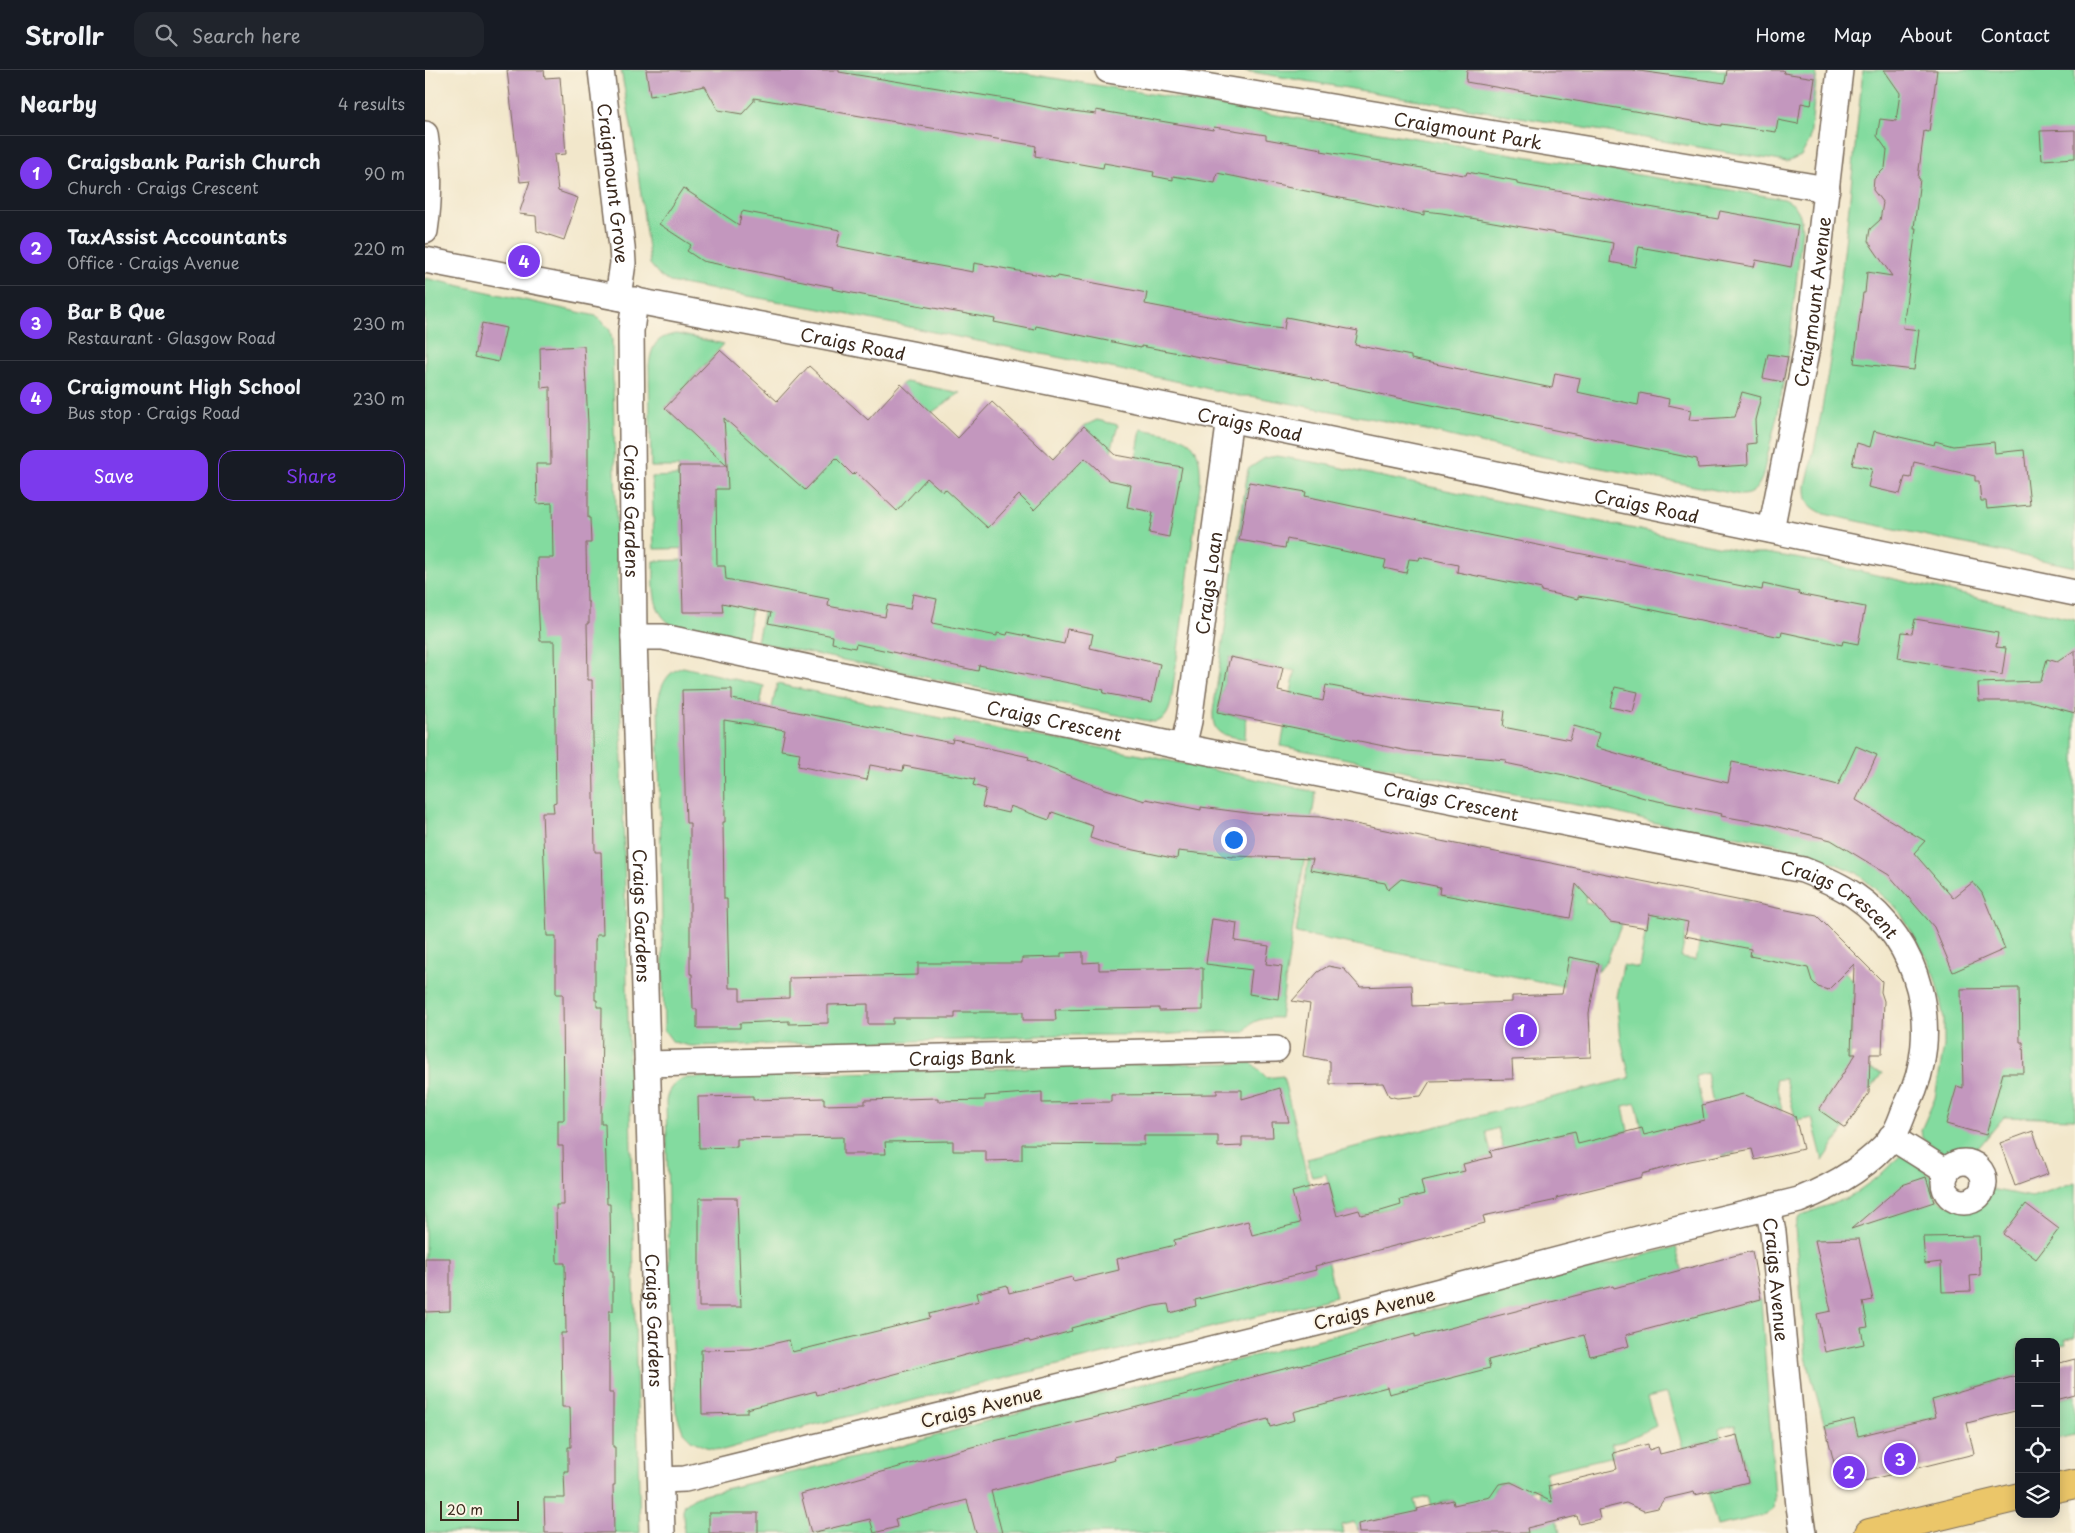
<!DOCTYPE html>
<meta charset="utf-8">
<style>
body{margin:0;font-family:"Playpen Sans",sans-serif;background:#20242c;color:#f1f3f6}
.controls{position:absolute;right:15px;bottom:15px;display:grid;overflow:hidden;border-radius:10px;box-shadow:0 2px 12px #0003}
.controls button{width:45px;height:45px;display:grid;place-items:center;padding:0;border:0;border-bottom:1px solid #363941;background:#171b24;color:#f1f3f6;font:25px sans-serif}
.scale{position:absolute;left:15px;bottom:12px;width:79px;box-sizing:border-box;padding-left:5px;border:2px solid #3b2a1e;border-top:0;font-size:14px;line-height:18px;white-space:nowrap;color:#3b2a1e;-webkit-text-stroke:4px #fcf5e5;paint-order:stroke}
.you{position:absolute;left:808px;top:769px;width:18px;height:18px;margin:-12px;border:4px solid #fff;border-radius:50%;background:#1a73e8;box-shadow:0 0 0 8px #1a73e833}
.badge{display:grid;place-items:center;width:32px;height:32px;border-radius:50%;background:#7c3aed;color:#fff;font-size:16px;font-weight:700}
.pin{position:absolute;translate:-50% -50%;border:2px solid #fff;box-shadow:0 1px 5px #0006}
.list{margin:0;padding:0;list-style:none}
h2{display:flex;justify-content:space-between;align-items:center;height:65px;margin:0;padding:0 20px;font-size:21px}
h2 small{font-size:16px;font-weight:400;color:#9ea1a6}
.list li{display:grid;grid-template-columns:32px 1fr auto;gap:15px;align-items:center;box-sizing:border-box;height:75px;padding:0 20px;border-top:1px solid #363941}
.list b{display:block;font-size:19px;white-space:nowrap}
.list p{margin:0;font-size:16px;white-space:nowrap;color:#9ea1a6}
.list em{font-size:16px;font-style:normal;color:#9ea1a6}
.actions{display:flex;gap:10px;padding:15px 20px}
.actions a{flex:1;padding:11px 0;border:1px solid #7c3aed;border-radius:15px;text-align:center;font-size:18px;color:#7c3aed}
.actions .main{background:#7c3aed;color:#fff}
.icon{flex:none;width:28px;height:28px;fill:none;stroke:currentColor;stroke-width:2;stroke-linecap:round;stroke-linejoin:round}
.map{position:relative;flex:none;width:1650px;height:1463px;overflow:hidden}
header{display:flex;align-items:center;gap:30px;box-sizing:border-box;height:70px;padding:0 25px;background:#171b24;border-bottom:1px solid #363941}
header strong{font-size:24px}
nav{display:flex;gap:28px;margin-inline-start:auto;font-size:18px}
.search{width:350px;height:45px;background:#20242c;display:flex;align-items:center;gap:12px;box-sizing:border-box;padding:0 18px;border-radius:15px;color:#9ea1a6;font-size:19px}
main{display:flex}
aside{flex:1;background:#171b24}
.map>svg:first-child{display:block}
.green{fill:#83db9f;stroke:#5f825e}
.building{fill:#c397be}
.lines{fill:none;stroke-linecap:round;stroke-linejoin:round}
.street-casing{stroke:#7b6c5b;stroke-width:28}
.primary-casing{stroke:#7b6c5b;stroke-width:30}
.street{stroke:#fff;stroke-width:25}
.primary{stroke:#ebc669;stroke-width:28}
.labels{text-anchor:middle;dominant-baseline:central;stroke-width:4;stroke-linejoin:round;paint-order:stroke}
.street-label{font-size:18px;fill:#3b2a1e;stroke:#fcf5e5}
</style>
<header>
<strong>Strollr</strong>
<div class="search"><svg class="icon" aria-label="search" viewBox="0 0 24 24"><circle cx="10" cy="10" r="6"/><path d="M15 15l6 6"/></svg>Search here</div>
<nav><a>Home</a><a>Map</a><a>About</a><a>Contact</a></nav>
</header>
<main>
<aside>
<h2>Nearby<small>4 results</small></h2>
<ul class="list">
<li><span class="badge">1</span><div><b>Craigsbank Parish Church</b><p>Church · Craigs Crescent</p></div><em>90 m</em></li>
<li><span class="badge">2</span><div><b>TaxAssist Accountants</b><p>Office · Craigs Avenue</p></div><em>220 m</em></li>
<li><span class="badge">3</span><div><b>Bar B Que</b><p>Restaurant · Glasgow Road</p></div><em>230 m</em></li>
<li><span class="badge">4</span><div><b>Craigmount High School</b><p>Bus stop · Craigs Road</p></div><em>230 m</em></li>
</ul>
<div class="actions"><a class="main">Save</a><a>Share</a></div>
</aside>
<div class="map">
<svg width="1650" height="1463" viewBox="0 0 1650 1463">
<rect width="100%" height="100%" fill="#fcf5e5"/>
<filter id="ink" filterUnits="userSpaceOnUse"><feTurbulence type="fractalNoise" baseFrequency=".02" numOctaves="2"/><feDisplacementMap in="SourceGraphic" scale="10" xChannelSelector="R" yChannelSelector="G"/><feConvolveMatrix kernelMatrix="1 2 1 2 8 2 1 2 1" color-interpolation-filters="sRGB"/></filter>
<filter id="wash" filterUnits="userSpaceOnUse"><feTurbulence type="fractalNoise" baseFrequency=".0096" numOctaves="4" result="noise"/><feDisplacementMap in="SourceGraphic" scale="20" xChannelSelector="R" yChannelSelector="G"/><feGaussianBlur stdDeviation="1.12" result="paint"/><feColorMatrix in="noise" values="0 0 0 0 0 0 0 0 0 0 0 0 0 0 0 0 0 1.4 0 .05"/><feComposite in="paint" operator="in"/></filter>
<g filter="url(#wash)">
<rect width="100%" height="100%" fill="#f2e7cb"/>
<!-- green -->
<g class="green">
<path d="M196,0h384l779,129c14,6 17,15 18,30l-14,128 -10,55 -16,66c-5,11 -10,17 -21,17l-227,-44 -119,-28 -144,-27h-12l-59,-14 -365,-74 -145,-26 -9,-5 -11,-13 -16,-122z"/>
<polygon points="815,0 1392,0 1385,70 1376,86 1362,92"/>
<path d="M1438,0h212v497l-251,-53c-15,-8 -18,-10 -18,-28 32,-136 42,-277 57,-416z"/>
<polygon points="0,208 171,246 185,260 187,270 215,1463 0,1463"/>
<path d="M252,264l47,10 -59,64 55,-26 150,72 31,-70 5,-2 54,11 -29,20 3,35 104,27 46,-49 13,-6 21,5 -7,26 7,6 18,2 5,-30c43,9 62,4 59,57l-29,217c-3,11 -6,17 -17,19l-171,-33 -226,-47 11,-54 -16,21 -6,30 -74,-14c-22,-14 -18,-41 -18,-64l63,-2 -1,-11 -62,1 -2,-72 26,-1 1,-9h-28l-2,-102c3,-20 7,-28 28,-31z"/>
<path d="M852,386l47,8 54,12 373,77h14l54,9 256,58v499l-71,-2 -30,36 -12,-2 -20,4 -20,-18 -1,-7 14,-32 9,-52v-26l-5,-27 -8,-28 -33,-56 -41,-36 -26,-11 -56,-19 -119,-20 -51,-13 -108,-19 -109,-24 -107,-21 14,-75 -65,-14 -12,55 28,6 -1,21c-20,-4 -33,-2 -32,-27l35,-243 17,-11z"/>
<path d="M258,597l81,19 -8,40 12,1 9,-43 203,42 172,31 164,35 -24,141 -12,85c-12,-1 -30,1 -35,14h-36l-54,3h-99l-97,5 -269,6 -17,-4 -9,-12 -6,-328c3,-16 8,-30 25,-35z"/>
<polygon points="891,746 896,747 886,800 933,809 935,800 957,808 961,816 966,817 973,812 975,800 1017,808 1014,824 1036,828 1046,777 1052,778 1043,823 1053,831 1079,836 1081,821 1109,841 1145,848 1154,799 1166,801 1160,832 1181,836 1185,852 1193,853 1198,851 1182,890 1173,901 1174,893 1144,887 1138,916 871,863"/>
<path d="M1264,820l5,1 -13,67 15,2 6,-31 11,13 9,1 2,-9 10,2 8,-36 6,1 -7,35 12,3 -3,17 35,7 11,-51 14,3 3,52 -4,4c3,11 7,15 18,18l18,-17 7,7 5,14 24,-7v11h-28l-3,66 32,10 -13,18 -26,-17 -24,36 26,18 -22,33 -11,-43 -16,3 -11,-43 -10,2 10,42 -5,1 -4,-18 -11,3 -22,-14c-25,6 -11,41 -7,59l-13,3 -16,-83 -11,3 9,44 -53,51 -16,-68 -13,3 5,25 -13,4 -26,55 -14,-59 -30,7 6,28 -48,-18 -5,-20 -12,4 6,25 -29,7 5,22 -41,22 -9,-12 -18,4 1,5 -40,10 -2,-5 -22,6 -11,-42 -14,3 -5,-18 323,-81 -9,-38 -4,-43 6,-32 16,3 10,-54 34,7z"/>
<path d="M827,993l15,15 16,-2 53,221 -519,127 -94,26 -17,-3 -15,-7 -8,-8 -7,-20 -6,-102 -4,-209c2,-12 7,-17 17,-23l466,-14z"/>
<path d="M1477,1084l29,22 6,23c22,11 42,20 53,-10l42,8 43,-15v155l-10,2 1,5 -10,2v-4h-37v33l-87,25 4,17 -78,19 -4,-17 -29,7 -19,-69 -11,-129 3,-9 6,-5 44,-16 31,-22z"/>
<polygon points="1251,1177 1270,1246 1283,1243 1280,1235 1315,1226 1317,1234 1336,1229 1350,1428 1349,1439 1341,1445 1292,1456 1283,1422 1323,1412 1310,1355 1294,1359 1296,1369 1269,1375 1274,1397 1264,1399 1242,1323 1222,1328 1231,1356 1199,1371 1186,1374 1189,1386 1120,1402 1135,1463 1103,1463 1102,1458 1121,1453 1113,1418 1094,1423 1092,1415 1086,1412 1074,1414 1069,1420 1071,1428 1057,1463 1029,1435 1028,1430 1014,1433 1008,1440 1004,1427 990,1430 994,1444 993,1463 966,1447 949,1450 950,1455 932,1460 929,1452 917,1455 919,1463 259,1463 258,1440 260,1434 271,1426 473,1377 579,1346 755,1305"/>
<polygon points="1650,1325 1650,1365 1631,1369 1631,1330"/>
</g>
<g id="blocks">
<!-- building -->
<g class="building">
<polygon points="82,0 119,0 120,8 135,7 141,84 129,85 133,121 153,128 139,170 112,161 111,146 94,144 105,111 95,112"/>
<polygon points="221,0 414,0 414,2 581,29 632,39 671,44 671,40 788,60 789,57 841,65 841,69 897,79 896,81 1039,105 1041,105 1042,102 1092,111 1092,114 1293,149 1295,141 1373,155 1366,197 1331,190 1329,197 1214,177 1210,197 1185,192 1188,173 1017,143 999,141 999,145 792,103 790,113 748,106 748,110 728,106 729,102 679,93 678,98 610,86 611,76 607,75 329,28 329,31 317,44 293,40 280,16 225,26"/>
<polygon points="1042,0 1207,0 1300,13 1302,0 1358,0 1359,3 1390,8 1386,35 1376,33 1373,54 1353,50 1351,62 1296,54 1296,56 1041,12"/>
<polygon points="1459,0 1512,0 1504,62 1499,61 1493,108 1495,109 1489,158 1491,158 1478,258 1494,260 1489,300 1429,293 1438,223 1440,223 1442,202 1467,206 1443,171 1445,159 1455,150 1458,133 1448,120 1449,109 1460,98 1462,80 1452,66 1455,49 1471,51 1475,23"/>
<polygon points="1650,60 1650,88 1617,90 1615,61"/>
<polygon points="258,118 314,155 317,141 415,160 412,176 481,190 548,202 549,193 632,208 633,206 722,223 720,234 840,257 859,259 861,247 882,251 933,261 930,275 986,286 986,289 1127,318 1130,303 1155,308 1152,322 1213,335 1215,323 1244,329 1243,335 1266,340 1264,350 1310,347 1317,322 1336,327 1330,350 1331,373 1322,374 1323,395 1273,398 1272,389 992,332 886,309 887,308 716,276 716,278 611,256 610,260 569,252 570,249 458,229 407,219 408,217 277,191 262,181 266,175 234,154"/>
<polygon points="57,253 81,258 73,292 50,287"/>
<polygon points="159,276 163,353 163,448 165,448 166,473 161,473 162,532 164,532 164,553 162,553 163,610 167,610 170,782 176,782 178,865 171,865 170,872 170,930 172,930 172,937 177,937 176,1054 180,1054 182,1134 185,1134 186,1201 188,1201 188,1241 184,1241 184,1323 188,1323 188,1377 190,1377 190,1415 188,1415 189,1463 120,1463 119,1428 140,1428 139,1401 143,1401 143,1377 146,1377 145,1337 137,1337 136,1263 141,1263 140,1193 132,1193 131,1135 139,1135 138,1076 133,1076 133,1050 139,1050 138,924 131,924 131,866 122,866 117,742 129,742 128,733 131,732 129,571 115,571 113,528 112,488 128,488 127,433 112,434 111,394 126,394 125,317 116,318 115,278"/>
<polygon points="295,280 352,331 384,296 443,350 476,314 533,368 567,332 628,389 659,356 691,385 757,397 744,467 724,463 728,442 702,437 706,415 684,410 660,388 609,440 594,425 563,458 520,419 518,422 502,408 472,441 431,402 428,405 411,388 380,420 299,348 302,396 240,338"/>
<polygon points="1343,284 1363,287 1358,312 1338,308"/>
<polygon points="1449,361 1509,375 1510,371 1528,376 1569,372 1570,383 1599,380 1605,435 1562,439 1561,431 1556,431 1554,411 1550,411 1550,406 1489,392 1486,408 1480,407 1475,424 1443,417 1447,399 1427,395 1432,373 1445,377"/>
<polygon points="254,396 302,396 303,419 291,419 292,496 300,496 301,509 404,529 403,536 460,547 462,535 485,539 488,524 512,529 507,553 572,566 572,563 582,565 583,562 639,574 642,559 668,564 665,578 735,594 727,632 678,623 679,620 554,595 553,601 431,574 430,578 407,573 408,566 343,553 346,543 297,533 298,542 258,542"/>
<polygon points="824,412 881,422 880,426 1063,465 1337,520 1338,514 1374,522 1373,524 1440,537 1433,574 1418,571 1417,575 1357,562 1356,567 1190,532 1153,526 1153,529 1116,521 1117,519 1032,502 1033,495 995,487 994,490 984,489 981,503 959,498 961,490 862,469 860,478 814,470"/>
<polygon points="1490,549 1573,563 1571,577 1581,578 1577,605 1473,588 1477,562 1487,563"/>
<polygon points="1650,580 1650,643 1605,631 1554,631 1553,613 1616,611 1622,589 1632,592"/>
<polygon points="805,587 858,598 853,621 898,631 901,615 979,630 1080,641 1078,657 1145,670 1149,656 1174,663 1170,677 1242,698 1242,699 1303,713 1307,692 1378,706 1413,715 1431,676 1452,685 1431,730 1500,771 1489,783 1528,828 1548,812 1557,823 1580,879 1528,902 1509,857 1464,805 1406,770 1342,754 1296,746 1297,744 1223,729 1144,706 1080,693 1081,690 983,681 793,642"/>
<polygon points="1190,617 1213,622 1208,642 1185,637"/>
<polygon points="307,619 307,629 527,673 528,669 549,673 549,675 604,687 603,690 671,716 720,731 721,729 776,740 776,737 830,744 895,747 1392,846 1457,911 1456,922 1459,931 1457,984 1445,984 1444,1023 1420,1058 1394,1040 1431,984 1426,984 1429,894 1403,920 1393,917 1387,911 1383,898 1325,886 1326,879 1260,866 1263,852 1224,844 1222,858 1185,852 1151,814 1145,848 1014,824 1015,817 976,809 963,820 960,813 885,800 888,789 808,786 808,787 753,781 752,789 686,775 665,768 668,756 627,742 624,750 585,736 583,743 557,737 561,719 548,715 550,709 479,696 478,701 445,695 442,710 373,696 375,683 356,680 360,660 299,650 300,752 298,752 299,829 302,829 304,918 315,918 315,930 364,928 364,908 493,905 493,893 597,893 597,888 636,887 636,883 658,882 658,893 674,892 674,900 778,898 778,940 734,941 734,938 630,940 631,950 598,950 598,942 530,942 530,948 468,948 468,954 443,954 443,934 403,935 403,953 364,954 364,951 315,953 315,958 272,958 272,939 268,939 267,904 265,904 265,753 261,753 257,620"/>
<polygon points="787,849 812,853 810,871 844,876 841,894 857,896 853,929 824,924 827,900 781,894"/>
<polygon points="1144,887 1174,893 1164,943 1166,987 1087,990 1088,1009 1005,1011 996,1026 972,1028 964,1026 958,1013 905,1014 905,991 878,986 885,934 867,931 893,902 903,896 919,899 935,917 987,915 988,936 1087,932 1087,926 1137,924"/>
<polygon points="1594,918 1595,972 1598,972 1599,1003 1578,1003 1561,1065 1521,1054 1532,1016 1538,1018 1536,919"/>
<polygon points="855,1018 864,1052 847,1052 848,1067 817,1067 817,1076 793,1077 793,1066 719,1066 719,1075 597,1074 597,1090 561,1091 561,1081 528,1081 528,1071 460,1072 461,1084 418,1084 418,1067 312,1069 312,1077 274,1078 273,1027 328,1026 328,1030 399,1028 399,1035 440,1034 440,1030 513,1028 513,1031 560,1030 560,1026 617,1022 617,1033 686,1032 686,1025 792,1024 792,1020 817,1020 817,1029"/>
<polygon points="1318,1024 1370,1046 1378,1079 1330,1090 1327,1079 1265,1091 1217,1104 1217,1107 1131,1128 1132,1130 1058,1146 1060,1153 890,1196 891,1200 770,1230 771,1236 745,1243 743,1234 729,1236 646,1258 647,1261 605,1272 604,1270 566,1278 392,1325 391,1321 322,1339 322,1343 277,1344 276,1280 326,1279 364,1270 367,1282 505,1248 504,1244 554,1231 552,1223 582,1215 584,1223 647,1207 648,1211 694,1200 692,1189 750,1175 749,1170 823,1151 827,1165 875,1153 867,1122 903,1112 912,1146 934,1140 936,1145 956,1141 976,1135 975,1130 999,1124 996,1111 1040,1101 1038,1094 1067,1087 1065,1081 1150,1061 1153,1074 1217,1058 1219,1065 1279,1050 1277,1035"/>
<polygon points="1608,1061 1623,1104 1590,1116 1575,1073"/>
<polygon points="1501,1107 1509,1132 1426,1159 1477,1115"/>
<polygon points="274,1128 312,1128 316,1237 274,1237"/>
<polygon points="1601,1134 1634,1159 1611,1189 1578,1164"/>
<polygon points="1554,1166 1555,1205 1545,1206 1546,1221 1517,1222 1516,1192 1500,1194 1498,1167"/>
<polygon points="1434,1169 1448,1230 1438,1232 1443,1257 1436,1258 1439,1274 1400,1282 1392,1244 1406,1241 1390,1170"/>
<polygon points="1327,1181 1336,1229 1201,1265 1204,1276 1165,1286 1159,1265 1063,1290 1065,1298 964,1324 962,1317 868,1342 870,1350 845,1357 843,1349 689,1387 690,1390 566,1421 577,1463 551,1463 542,1430 470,1449 472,1457 449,1463 445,1449 386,1463 376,1424 565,1372 689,1343 874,1295 874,1296 990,1264 990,1267 1188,1216 1189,1218"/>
<polygon points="0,1188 25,1188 25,1241 0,1242"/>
<polygon points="1650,1289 1650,1325 1631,1330 1631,1294"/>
<polygon points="1594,1305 1594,1340 1542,1353 1549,1384 1415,1417 1400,1356 1429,1349 1433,1366 1511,1347 1507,1330"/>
<polygon points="1312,1365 1323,1412 1270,1425 1269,1422 1239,1429 1233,1438 1219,1441 1201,1433 1173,1440 1175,1449 1154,1454 1152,1446 1102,1458 1103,1463 934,1463 933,1454 993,1441 992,1439 1028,1430 1029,1435 1065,1427 1074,1414 1086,1412 1127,1432 1123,1416 1192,1399 1188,1383 1223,1374 1224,1380 1233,1377 1235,1384"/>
<rect x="284" y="1443" width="49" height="20"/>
</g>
</g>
</g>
<g filter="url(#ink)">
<use href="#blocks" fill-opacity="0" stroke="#7b6c5b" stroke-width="1"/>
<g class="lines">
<defs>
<g id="street">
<path id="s1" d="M176,0l21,177 1,16 -5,34"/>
<path id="s2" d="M683,0l719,119"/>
<path d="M0,64c5,33 5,63 0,97"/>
<path id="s3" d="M0,190l512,99 1138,234"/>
<path id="s4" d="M210,230l-4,31 3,306 28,896"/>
<path id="s5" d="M1346,460l38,-193 31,-267"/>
<path id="s6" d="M209,567h29l520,110 620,123c18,7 35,14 51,25 67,45 89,137 54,208 -6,11 -8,24 -16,34 -24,30 -58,49 -93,63l-157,38 -301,79 -656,162 -24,1"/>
<path id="s7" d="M758,677l6,-26 41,-303"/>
<path id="s8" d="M222,994l629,-15"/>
<polyline points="1466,1067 1522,1102"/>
<circle cx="1539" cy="1112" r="20"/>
<path id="s9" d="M1343,1138l5,24 26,274 4,27"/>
</g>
<g id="primary">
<polyline points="1631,1418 1650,1414"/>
<polyline points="1444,1463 1594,1427"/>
</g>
</defs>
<!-- street casing -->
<use href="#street" class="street-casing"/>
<!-- primary casing -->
<use href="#primary" class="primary-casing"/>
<!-- street -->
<use href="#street" class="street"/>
<!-- primary -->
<use href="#primary" class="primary"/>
</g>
</g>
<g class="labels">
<!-- street labels -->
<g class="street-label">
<text stroke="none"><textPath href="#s2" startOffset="365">Craigmount Park</textPath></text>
<text stroke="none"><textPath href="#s1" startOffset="114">Craigmount Grove</textPath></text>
<text stroke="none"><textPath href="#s5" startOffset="232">Craigmount Avenue</textPath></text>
<text stroke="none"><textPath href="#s3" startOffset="436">Craigs Road</textPath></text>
<text stroke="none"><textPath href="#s3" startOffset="841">Craigs Road</textPath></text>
<text stroke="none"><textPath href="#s3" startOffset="1246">Craigs Road</textPath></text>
<text stroke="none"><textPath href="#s4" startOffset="211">Craigs Gardens</textPath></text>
<text stroke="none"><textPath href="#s7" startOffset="166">Craigs Loan</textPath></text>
<text stroke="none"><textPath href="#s6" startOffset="429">Craigs Crescent</textPath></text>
<text stroke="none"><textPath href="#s6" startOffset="834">Craigs Crescent</textPath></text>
<text stroke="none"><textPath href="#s6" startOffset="1239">Craigs Crescent</textPath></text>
<text stroke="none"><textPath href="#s4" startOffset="616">Craigs Gardens</textPath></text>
<text stroke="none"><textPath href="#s8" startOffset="315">Craigs Bank</textPath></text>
<text stroke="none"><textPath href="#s9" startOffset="72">Craigs Avenue</textPath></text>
<text transform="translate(949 1238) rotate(-14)">Craigs Avenue</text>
<text stroke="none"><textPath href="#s4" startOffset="1021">Craigs Gardens</textPath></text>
<text transform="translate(556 1336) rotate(-14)">Craigs Avenue</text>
</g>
</g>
</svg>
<div class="controls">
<button>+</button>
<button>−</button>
<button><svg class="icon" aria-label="locate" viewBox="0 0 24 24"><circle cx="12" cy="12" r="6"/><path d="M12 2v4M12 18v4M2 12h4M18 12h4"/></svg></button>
<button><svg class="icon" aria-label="layers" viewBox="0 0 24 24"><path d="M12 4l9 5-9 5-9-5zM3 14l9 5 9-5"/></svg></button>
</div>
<div class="scale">20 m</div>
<div class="you"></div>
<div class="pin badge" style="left:1096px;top:960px">1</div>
<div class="pin badge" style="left:1424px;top:1402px">2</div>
<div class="pin badge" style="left:1475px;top:1389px">3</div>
<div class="pin badge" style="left:99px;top:191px">4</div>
</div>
</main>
